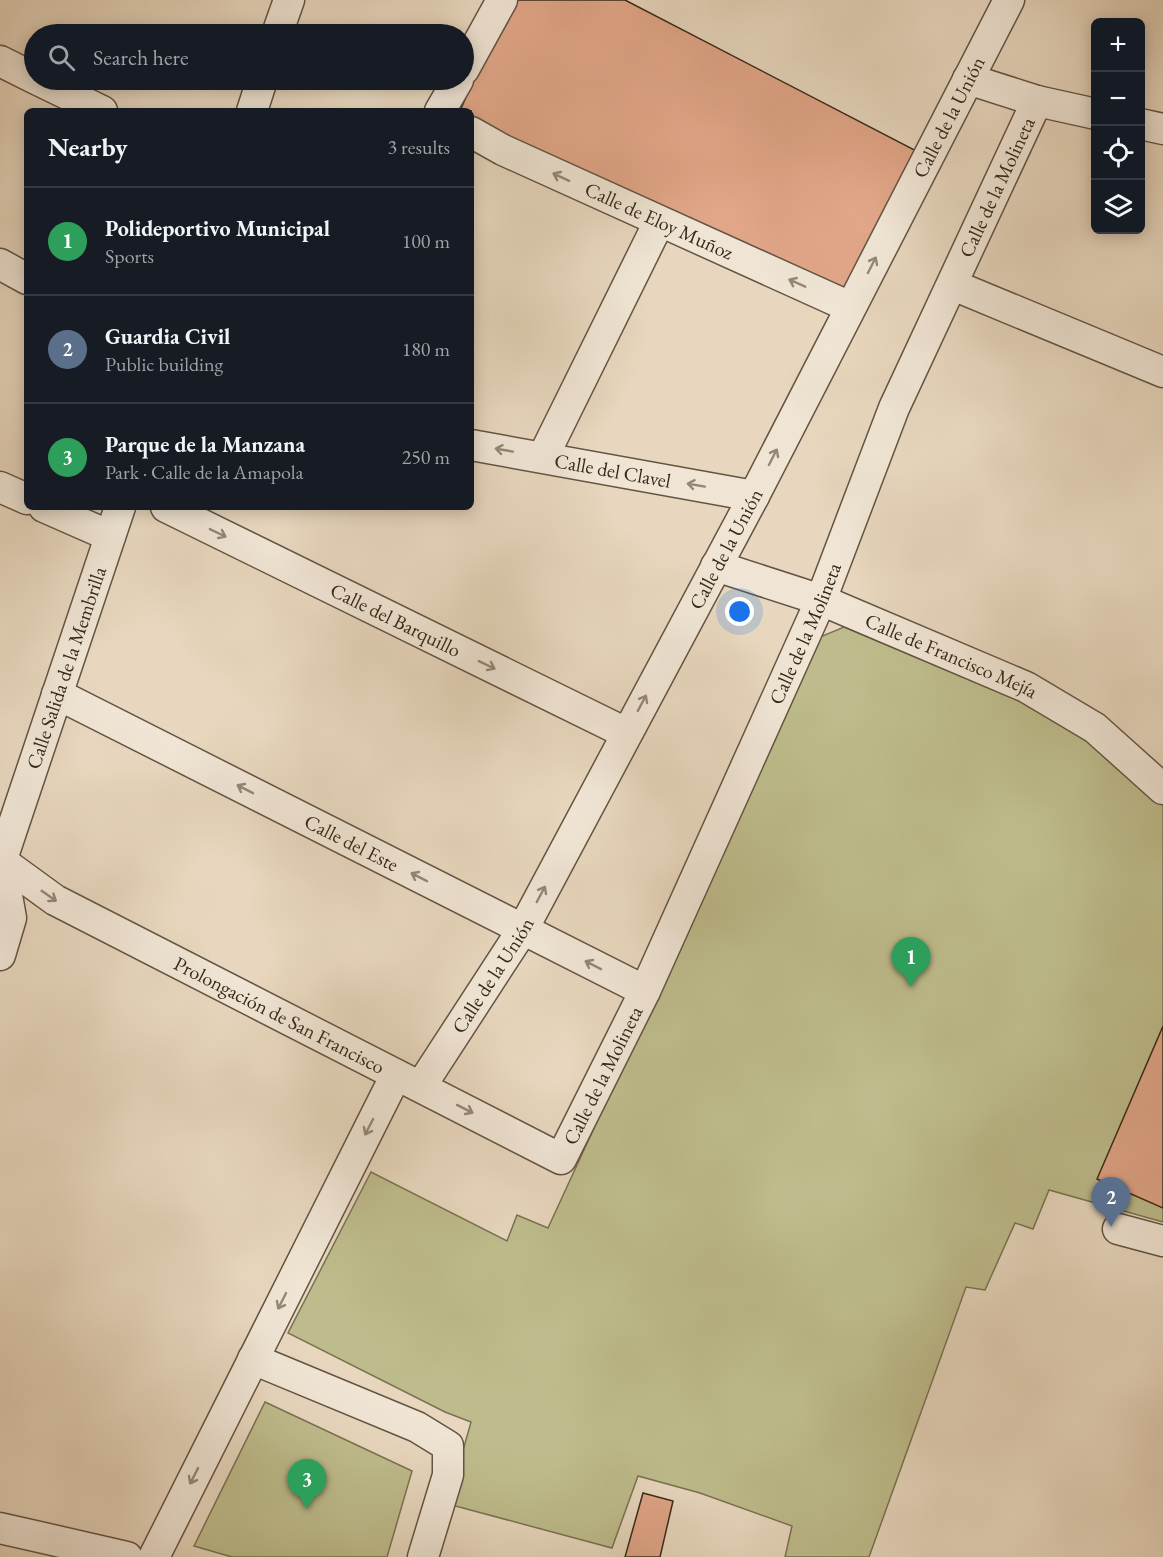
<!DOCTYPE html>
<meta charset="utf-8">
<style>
body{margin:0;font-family:"EB Garamond",serif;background:#20242c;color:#f1f3f6}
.controls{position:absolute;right:18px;top:18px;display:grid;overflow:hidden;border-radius:9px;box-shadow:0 3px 15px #0003}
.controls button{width:54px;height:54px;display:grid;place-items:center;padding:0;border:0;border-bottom:2px solid #363941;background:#171b24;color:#f1f3f6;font:30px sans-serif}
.you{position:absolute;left:740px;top:612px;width:21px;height:21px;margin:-15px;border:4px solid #fff;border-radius:50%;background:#1a73e8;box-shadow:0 0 0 9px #1a73e833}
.badge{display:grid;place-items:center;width:39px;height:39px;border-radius:50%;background:#2563eb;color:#fff;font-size:20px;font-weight:700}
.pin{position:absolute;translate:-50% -50px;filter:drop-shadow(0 2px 3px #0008)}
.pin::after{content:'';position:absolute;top:32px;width:21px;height:18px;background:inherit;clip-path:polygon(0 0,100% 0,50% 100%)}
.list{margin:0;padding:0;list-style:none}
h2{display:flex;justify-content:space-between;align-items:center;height:78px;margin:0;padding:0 24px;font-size:26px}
h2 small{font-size:20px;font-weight:400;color:#9ea1a6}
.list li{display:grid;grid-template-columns:39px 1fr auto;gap:18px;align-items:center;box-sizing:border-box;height:108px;padding:0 24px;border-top:2px solid #363941}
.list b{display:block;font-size:22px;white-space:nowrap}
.list p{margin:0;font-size:20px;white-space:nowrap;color:#9ea1a6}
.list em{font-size:20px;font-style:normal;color:#9ea1a6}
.icon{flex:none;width:33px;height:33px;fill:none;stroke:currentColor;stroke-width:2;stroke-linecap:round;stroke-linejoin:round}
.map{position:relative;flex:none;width:1163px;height:1557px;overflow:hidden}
.search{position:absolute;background:#171b24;box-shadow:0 3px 15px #0003;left:24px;top:24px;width:450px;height:66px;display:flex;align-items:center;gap:15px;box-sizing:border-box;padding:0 21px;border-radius:33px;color:#9ea1a6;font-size:22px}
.panel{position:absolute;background:#171b24;box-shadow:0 3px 15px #0003;left:24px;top:108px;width:450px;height:402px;border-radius:9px}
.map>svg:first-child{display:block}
.green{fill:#bebc8c;stroke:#7a7252;stroke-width:1.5}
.building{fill:#e1a688;stroke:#372918;stroke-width:1.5}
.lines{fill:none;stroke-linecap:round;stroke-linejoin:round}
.minor-casing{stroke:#635442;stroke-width:33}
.minor{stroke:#f0e5d5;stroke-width:30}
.oneway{stroke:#948776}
.labels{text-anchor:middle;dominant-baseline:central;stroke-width:5;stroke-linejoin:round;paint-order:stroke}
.street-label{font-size:20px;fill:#372918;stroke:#f0e5d5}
</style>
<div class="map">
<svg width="1163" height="1557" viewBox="0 0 1163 1557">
<rect width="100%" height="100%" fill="#e8d7be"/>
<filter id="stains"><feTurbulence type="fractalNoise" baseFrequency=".00333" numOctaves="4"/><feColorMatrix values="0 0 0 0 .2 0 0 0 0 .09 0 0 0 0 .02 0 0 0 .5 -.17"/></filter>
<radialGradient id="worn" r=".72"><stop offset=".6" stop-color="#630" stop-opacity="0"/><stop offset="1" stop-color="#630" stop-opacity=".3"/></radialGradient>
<!-- green -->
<g class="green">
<polygon points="844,627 1076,725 1163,801 1163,1222 1049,1190 1033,1229 1015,1223 985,1290 966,1287 869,1557 785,1557 792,1526 700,1493 638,1476 612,1548 448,1504 471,1422 445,1412 288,1333 371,1172 507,1241 517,1215 548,1228 820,637"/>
<polygon points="265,1402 412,1471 387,1557 232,1557 194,1546"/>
</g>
<!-- building -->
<g class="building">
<polygon points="508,0 625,0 928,157 850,307 471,130 471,111 460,111"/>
<polygon points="1163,1026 1163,1208 1097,1179"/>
<polygon points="643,1493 673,1501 660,1557 625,1557"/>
</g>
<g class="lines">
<defs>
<g id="minor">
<polyline points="277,34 289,0"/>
<polyline points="0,61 34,78"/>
<polyline points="464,69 502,0"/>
<polyline points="968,79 1037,101 1096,114"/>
<polyline points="38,80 102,111"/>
<polyline points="252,111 262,80"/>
<polyline points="440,111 458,80"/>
<polyline points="1140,124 1163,129"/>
<path id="s1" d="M471,132l32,18 347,157"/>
<polyline points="0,264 27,279"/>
<polyline points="953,285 1163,372"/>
<path id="s2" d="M471,445l283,51"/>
<polyline points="543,457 659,222"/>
<polyline points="0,487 27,499"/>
<polyline points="44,507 110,536"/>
<path id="s3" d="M166,507l460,226"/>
<path id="s4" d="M716,566l105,34 205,87 69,41 68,61"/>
<path id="s5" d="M57,694l588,297"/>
<path id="s6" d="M0,860l55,40 506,259 84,-168 176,-391 73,-192 143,-307"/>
<path id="s7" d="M0,865l120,-358"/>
<polyline points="0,955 11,918 1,861"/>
<path id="s8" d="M421,1086l102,-157 231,-433 255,-496"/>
<polyline points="1118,1229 1163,1241"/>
<polyline points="253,1359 417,1427 448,1446 448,1475 423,1557"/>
<polyline points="0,1528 127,1557"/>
<polyline points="154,1557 396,1075"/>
</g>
</defs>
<!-- minor casing -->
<use href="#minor" class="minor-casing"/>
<!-- minor -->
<use href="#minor" class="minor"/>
</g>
<!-- one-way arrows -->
<defs><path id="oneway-shaft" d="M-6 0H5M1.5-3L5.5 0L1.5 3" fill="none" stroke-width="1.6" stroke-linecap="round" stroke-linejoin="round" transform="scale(1.5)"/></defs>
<g class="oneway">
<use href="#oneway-shaft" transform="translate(561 177) rotate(-155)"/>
<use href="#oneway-shaft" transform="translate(872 265) rotate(-63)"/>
<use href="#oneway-shaft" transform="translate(797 283) rotate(-156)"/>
<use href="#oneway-shaft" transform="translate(504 450) rotate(-170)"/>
<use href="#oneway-shaft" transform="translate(773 457) rotate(-63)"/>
<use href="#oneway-shaft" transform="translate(696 485) rotate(-170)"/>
<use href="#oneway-shaft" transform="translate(218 533) rotate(26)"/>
<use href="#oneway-shaft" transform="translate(487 665) rotate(26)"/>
<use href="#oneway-shaft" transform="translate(642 703) rotate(-62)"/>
<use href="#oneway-shaft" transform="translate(245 789) rotate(-153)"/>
<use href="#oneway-shaft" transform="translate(419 877) rotate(-153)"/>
<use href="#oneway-shaft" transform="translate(541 894) rotate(-62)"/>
<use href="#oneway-shaft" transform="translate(49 896) rotate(35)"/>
<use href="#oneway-shaft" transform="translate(593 965) rotate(-153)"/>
<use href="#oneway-shaft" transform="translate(465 1109) rotate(27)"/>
<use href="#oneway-shaft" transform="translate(369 1127) rotate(117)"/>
<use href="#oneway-shaft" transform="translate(282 1301) rotate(117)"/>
<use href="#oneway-shaft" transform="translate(194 1476) rotate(117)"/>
</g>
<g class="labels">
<!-- street labels -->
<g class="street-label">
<text stroke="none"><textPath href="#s8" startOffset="1104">Calle de la Unión</textPath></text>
<text stroke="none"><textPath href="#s6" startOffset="1702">Calle de la Molineta</textPath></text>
<text stroke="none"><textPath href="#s1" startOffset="208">Calle de Eloy Muñoz</textPath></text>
<text stroke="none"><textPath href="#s2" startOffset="144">Calle del Clavel</textPath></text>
<text stroke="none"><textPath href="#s8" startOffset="618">Calle de la Unión</textPath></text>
<text stroke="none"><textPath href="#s3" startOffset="256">Calle del Barquillo</textPath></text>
<text stroke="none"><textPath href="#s6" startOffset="1216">Calle de la Molineta</textPath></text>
<text stroke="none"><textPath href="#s4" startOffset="252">Calle de Francisco Mejía</textPath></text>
<text stroke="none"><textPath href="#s7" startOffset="208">Calle Salida de la Membrilla</textPath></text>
<text stroke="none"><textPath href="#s5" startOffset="330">Calle del Este</textPath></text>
<text stroke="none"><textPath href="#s8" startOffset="132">Calle de la Unión</textPath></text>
<text stroke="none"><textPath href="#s6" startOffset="320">Prolongación de San Francisco</textPath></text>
<text stroke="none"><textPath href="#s6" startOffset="730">Calle de la Molineta</textPath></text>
</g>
</g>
<rect width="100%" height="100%" filter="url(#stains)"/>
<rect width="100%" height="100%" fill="url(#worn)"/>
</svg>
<div class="controls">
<button>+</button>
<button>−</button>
<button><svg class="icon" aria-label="locate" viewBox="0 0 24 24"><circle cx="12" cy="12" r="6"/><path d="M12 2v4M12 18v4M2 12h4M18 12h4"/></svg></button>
<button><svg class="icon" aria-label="layers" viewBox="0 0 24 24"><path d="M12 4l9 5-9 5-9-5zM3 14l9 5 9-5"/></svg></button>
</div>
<div class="you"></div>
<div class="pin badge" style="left:911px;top:987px;background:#2e9e5b">1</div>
<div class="pin badge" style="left:1111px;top:1227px;background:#5c6f8a">2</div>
<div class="pin badge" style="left:307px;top:1509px;background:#2e9e5b">3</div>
<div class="search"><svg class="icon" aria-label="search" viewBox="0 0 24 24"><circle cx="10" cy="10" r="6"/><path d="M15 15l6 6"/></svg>Search here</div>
<section class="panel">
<h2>Nearby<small>3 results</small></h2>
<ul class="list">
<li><span class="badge" style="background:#2e9e5b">1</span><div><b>Polideportivo Municipal</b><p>Sports</p></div><em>100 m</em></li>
<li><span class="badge" style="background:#5c6f8a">2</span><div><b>Guardia Civil</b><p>Public building</p></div><em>180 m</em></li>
<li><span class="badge" style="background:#2e9e5b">3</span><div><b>Parque de la Manzana</b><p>Park · Calle de la Amapola</p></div><em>250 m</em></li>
</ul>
</section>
</div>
